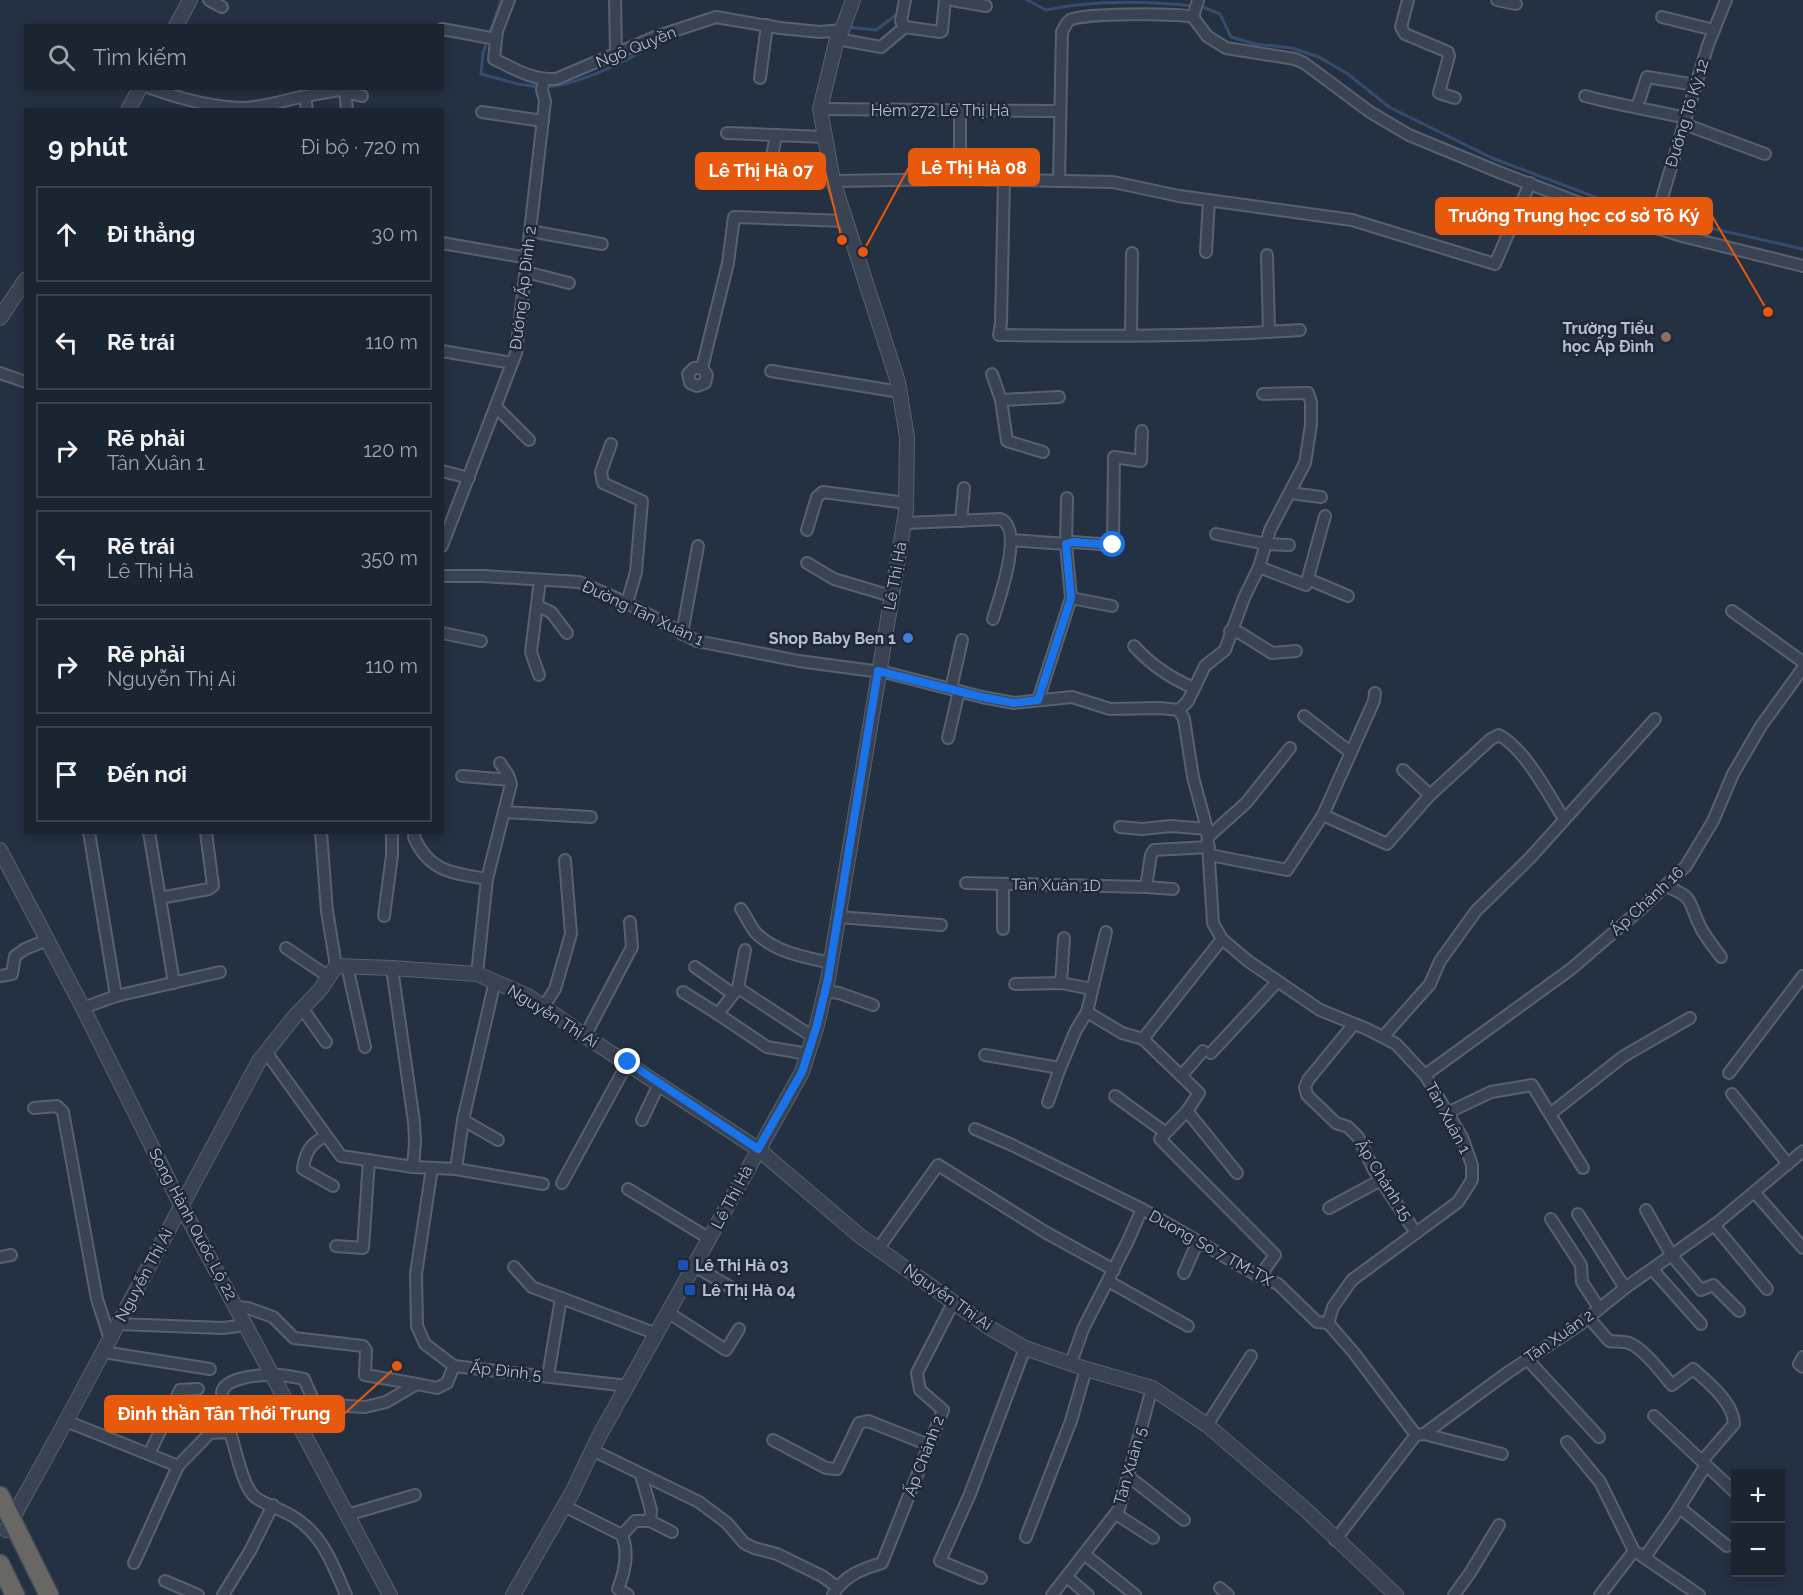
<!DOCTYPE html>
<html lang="vi">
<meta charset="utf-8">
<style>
body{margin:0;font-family:Raleway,sans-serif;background:#28313e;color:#f1f3f6}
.controls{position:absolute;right:18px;bottom:18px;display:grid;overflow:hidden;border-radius:0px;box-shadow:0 3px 9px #0003}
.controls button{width:54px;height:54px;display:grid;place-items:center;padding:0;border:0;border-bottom:2px solid #39424d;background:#1b2532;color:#f1f3f6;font:30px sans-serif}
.stop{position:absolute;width:18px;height:18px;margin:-14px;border:4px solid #1a73e8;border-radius:50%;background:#fff}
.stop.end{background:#1a73e8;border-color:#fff;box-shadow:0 2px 6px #0008}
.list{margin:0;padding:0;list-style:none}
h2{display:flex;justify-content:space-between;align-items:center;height:78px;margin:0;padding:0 24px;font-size:26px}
h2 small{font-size:20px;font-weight:400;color:#a0a5ac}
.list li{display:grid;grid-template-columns:39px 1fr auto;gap:18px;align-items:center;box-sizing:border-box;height:96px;margin:0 12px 12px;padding:0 12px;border:2px solid #39424d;border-radius:0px}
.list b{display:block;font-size:22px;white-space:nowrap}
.list p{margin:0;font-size:20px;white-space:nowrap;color:#a0a5ac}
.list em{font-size:20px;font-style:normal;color:#a0a5ac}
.icon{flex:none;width:33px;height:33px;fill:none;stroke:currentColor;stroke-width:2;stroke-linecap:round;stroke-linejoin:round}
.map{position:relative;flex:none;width:1803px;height:1595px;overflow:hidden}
.search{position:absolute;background:#1b2532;box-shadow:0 3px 9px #0003;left:24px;top:24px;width:420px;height:66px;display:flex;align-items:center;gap:15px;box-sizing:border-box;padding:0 21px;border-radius:0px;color:#a0a5ac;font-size:22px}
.panel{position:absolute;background:#1b2532;box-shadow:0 3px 9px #0003;left:24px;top:108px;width:420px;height:726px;border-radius:0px}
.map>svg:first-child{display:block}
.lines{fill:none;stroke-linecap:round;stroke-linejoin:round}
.stream{stroke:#374b6c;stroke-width:3}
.minor-casing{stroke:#576170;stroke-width:14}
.tertiary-casing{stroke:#576170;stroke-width:16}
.trunk-casing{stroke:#444e5d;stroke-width:21}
.minor{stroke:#394353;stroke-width:10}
.tertiary{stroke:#394353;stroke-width:14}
.trunk{stroke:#686764;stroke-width:18}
.route{stroke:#1a73e8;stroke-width:8}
.education-dot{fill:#8d6e63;stroke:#1e2838;stroke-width:2}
.shop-dot{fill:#3f7fe0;stroke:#1e2838;stroke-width:2}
.transit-dot{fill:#1a4fb4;stroke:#1e2838;stroke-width:2}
.labels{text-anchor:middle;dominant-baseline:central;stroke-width:5;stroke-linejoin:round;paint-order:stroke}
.street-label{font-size:16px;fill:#b6becd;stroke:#1e2838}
.poi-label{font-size:16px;font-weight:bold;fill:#b6becd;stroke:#1e2838;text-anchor:end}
.leader{fill:none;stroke:#e8590c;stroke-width:2}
.callout-dot{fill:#e8590c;stroke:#1e2838;stroke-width:2}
.callout{fill:#e8590c;stroke:#e8590c;stroke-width:2}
.callout-label{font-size:18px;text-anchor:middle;font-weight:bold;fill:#fff}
</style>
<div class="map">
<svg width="1803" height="1595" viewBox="0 0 1803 1595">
<rect width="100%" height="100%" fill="#243143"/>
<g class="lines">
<!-- stream -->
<g class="stream">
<polyline points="501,0 483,53 481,74 518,84 539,87"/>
<path d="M1027,0l19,10c47,-10 99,-9 147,-4"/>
<polyline points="1200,6 1220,14 1231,37 1255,44 1292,48 1319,57 1348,74 1389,107 1492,158 1624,208 1655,216"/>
<polyline points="847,27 876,30 900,12"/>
<path d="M546,87c40,-3 83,-30 120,-47l2,-4"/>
<polyline points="1661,217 1803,249"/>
</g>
<defs>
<g id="minor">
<polyline points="209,0 222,7"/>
<path d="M509,0l-12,31 -3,28c21,10 37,21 62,20l99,-42 61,-20 64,11 40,4 22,-2"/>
<polyline points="615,0 616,53"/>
<polyline points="952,0 986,6"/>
<polyline points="1408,0 1401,27 1405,34 1448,52 1449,56 1439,93 1455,98"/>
<polyline points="1497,0 1516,4"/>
<polyline points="1193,17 1198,0"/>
<polyline points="1662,17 1714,30"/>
<polyline points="905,27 901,21 905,0"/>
<polyline points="442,29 496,39"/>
<polyline points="837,39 881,47 905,27 940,32 942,31 945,0"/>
<polyline points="760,78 767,25"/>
<path d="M150,88c31,11 63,20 95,20 20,-1 41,-8 60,-12l2,14"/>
<polyline points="345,90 347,110"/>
<polyline points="305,96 339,90 362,96"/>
<path d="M1585,96c33,9 67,14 101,22"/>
<polyline points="1637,107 1647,77 1696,85"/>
<polyline points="820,109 1060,111"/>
<polyline points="960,111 960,179"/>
<polyline points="482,112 543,121"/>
<polyline points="1684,124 1765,154"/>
<polyline points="727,133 825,137"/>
<polyline points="768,178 776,135"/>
<polyline points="833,181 960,179 1113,182 1179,196 1352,220 1495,264 1530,183"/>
<path d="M1004,181l-3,142 -2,12c100,1 201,2 301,-5"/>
<path d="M1059,181l3,-149c2,-4 4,-9 8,-12 11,-7 106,-7 123,-3l14,19 19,12 69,11 9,4 66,49 39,23 92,38 84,32 97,31 121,30"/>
<polyline points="1656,228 1659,208 1684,124 1708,45 1726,0"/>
<polyline points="530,231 602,244"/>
<polyline points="442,243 528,258"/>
<polyline points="1206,252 1209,200"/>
<polyline points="1267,255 1269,332"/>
<polyline points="526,272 569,283"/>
<polyline points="1131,335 1132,253"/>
<polyline points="442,351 512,363"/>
<polygon points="694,368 702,368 707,375 705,383 697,386 690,383 688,374"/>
<polyline points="702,368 728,263 734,217 846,221"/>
<polyline points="771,371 900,392"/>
<polyline points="0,373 26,382"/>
<polyline points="992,374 1001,400 1059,397"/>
<polyline points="1001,400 1007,441 1043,452"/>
<polyline points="496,407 529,440"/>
<polyline points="611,444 601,472 603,483 642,501 636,572 627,603"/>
<polyline points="442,471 469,478"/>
<polyline points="1290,493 1321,497"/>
<polyline points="1067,498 1066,544 1073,542 1113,545 1114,457 1141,461 1142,431"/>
<polyline points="961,521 964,488"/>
<path d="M905,523l96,-4c23,11 -2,81 -8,100"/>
<polyline points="807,530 817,497 823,492 906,503"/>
<polyline points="1216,534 1266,544 1289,545"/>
<polyline points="1011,540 1066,544 1071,598 1038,700"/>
<polyline points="442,546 516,353 545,101 542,90 544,79"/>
<polyline points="807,563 834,579 891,596"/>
<polyline points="1259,567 1306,585 1325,516"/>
<polyline points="442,576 483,576 579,582 627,603 697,641 799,661 888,673 982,697 1014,703 1072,697 1110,709 1160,708 1179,710 1184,719 1193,777 1207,829 1213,923 1222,939 1248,961 1320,1010 1367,1029 1396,1044 1425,1075 1462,1137 1472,1165 1472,1180 1458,1202 1352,1280 1333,1307 1328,1323 1354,1353 1416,1435"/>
<polyline points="1308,579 1348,596"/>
<polyline points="1071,598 1112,606"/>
<polyline points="537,606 551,612 567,633"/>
<polyline points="1732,611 1803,662"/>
<polyline points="1230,631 1240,633 1272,653 1296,651"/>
<polyline points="442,633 481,641"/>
<polyline points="682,634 698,546"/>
<path d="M1134,646c17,19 36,32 60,42"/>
<polyline points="539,675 531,652 540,580"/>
<polyline points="951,689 962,640"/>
<polyline points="1179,710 1188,701 1205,666 1225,650 1244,598 1259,567 1270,530 1305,463 1311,425 1311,402 1308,393 1263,394"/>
<polyline points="1304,716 1350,752"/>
<polyline points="948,738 959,691"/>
<polyline points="462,776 510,780"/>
<path d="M1430,795l61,-56 8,-4c27,15 49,59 65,84"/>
<polyline points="504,812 591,817"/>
<polyline points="1323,815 1374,701 1375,693"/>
<polyline points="1120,827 1142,829 1171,826 1207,829"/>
<polyline points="89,832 116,996"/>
<polyline points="149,832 174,983"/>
<polyline points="321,832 327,911 336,966"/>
<path d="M415,832l-1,5c15,35 39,36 73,42"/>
<polyline points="1208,837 1246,803 1290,748"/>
<polyline points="1210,855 1287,870 1323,815 1387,844 1430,795 1403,770"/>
<polyline points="966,883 1146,887 1151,855 1154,850 1209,847"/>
<path d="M1665,886c32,12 22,16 36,42 5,10 13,19 20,29"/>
<polyline points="1146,887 1173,889"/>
<polyline points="160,898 209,889 213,886 206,832"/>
<path d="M741,909c5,7 9,17 15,24 20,20 49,24 75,30"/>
<polyline points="384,916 392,855 392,832"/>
<polyline points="838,917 941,925"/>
<polyline points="1003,929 1003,884"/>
<polyline points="286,948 329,977"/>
<polyline points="745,950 738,988 813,1037"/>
<polyline points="347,966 365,1047"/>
<polyline points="695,967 733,994"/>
<polyline points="392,968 414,1122 415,1142 413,1167"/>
<polyline points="477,974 487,879 511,784 508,775 500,763"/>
<polyline points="0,976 12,974 15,956 25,949 47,940"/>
<polyline points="495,981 463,1120 456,1169 543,1184"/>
<polyline points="1061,983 1064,938"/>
<polyline points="1015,984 1061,983 1092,989"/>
<polyline points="738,988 718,1014 767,1047 808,1054"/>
<polyline points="825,991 839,993 873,1005"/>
<polyline points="683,992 718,1014"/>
<polyline points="544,1006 555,989 571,934 565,860"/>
<polyline points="83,1008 116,996 220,972"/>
<polyline points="302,1008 326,1042"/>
<polyline points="1087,1012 1106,932"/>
<polyline points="1354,1024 1308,1080 1305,1087 1307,1095 1336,1123 1348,1127 1358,1137 1374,1170 1416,1233"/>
<polyline points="585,1036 632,947 630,922"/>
<polyline points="1383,1037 1430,984 1440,961 1476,911 1530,858 1655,719"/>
<polyline points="1143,1039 1199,1093 1187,1111 1160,1139 1275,1255 1260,1276"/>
<polyline points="266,1052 341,1156 413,1167 456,1169"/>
<polyline points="1211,1053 1277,982"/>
<polyline points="985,1055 1060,1068 1076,1030 1087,1012 1122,1033 1143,1039 1222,939"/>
<polyline points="1729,1073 1803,976"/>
<polyline points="1425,1075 1571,969 1642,908 1686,866 1713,821 1733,774 1761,726 1803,668"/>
<polyline points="1181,1076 1203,1051"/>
<polyline points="1732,1094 1788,1164"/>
<polyline points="1115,1096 1166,1133"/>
<polyline points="1048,1102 1060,1068"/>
<polyline points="34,1108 57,1106 63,1112 97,1299 110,1339"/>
<polyline points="1187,1111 1237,1173"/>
<polyline points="1447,1113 1491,1092 1532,1085 1583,1168"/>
<polyline points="1550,1114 1624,1056 1690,1018"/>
<polyline points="463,1120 498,1140"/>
<polyline points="642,1120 659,1084"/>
<polyline points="975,1129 1012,1145 1142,1209"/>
<path d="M326,1136c-15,7 -21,16 -23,33l30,17"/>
<polyline points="432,1168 416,1274 417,1326 425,1344 454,1366 628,1386"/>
<polyline points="562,1183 628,1062"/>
<polyline points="628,1189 710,1239"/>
<polyline points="1754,1192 1803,1248"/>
<polyline points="1329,1208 1381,1180"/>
<polyline points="1646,1210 1672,1256 1701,1290 1713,1285 1739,1311"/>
<polyline points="1578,1214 1625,1288"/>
<polyline points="1551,1219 1581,1265 1582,1282 1599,1308"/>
<polyline points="1714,1225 1767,1289"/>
<polyline points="336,1246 363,1248 369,1160"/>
<polyline points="878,1249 938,1165 1045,1232 1114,1270"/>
<polyline points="0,1257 11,1255"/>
<polyline points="694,1266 739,1292"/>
<polyline points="514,1267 532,1287 657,1334"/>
<polyline points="1653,1270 1701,1324"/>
<polyline points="1184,1273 1197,1243"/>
<polyline points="1108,1281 1188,1326"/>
<polyline points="236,1307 248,1308 273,1317 294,1338 363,1346 366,1350 365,1375 417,1384"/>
<polyline points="669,1313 726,1350 739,1329"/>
<path d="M1588,1317l21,24c6,1 13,0 20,2 15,6 32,29 43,42l21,-16c14,12 41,34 41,55l-32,37"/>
<polyline points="118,1324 223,1328 246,1325"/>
<polyline points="103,1352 210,1369"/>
<polyline points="1803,1357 1799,1364 1803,1367"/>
<polyline points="1527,1359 1599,1437"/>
<polyline points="1071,1363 1083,1329 1127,1243 1142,1209 1253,1273 1278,1284 1317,1322 1328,1323"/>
<polyline points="548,1376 561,1298"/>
<path d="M66,1421l112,45 32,-33 20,-1c6,17 12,54 25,65 10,8 26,12 37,19 30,17 41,49 54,79"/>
<polyline points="1207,1425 1251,1356"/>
<path d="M230,1432c2,-15 -8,-23 -8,-37 -1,-17 35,-20 48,-20 11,-1 23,2 34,4l11,25 50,3 21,-5 31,-18 20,4 10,-5 7,-17"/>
<polyline points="1424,1434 1502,1454"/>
<polyline points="773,1440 826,1468 837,1469 859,1423 868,1421 929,1445"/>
<polyline points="1567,1442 1600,1482 1634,1551 1600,1595"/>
<polyline points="592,1450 699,1502 727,1523 744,1543 754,1548 777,1554 822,1576 837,1587"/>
<polyline points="149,1454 180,1390 198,1389"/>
<polyline points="1706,1465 1736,1493"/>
<polyline points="1128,1476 1184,1520"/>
<path d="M564,1506l58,29c7,18 3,36 -4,54l10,6"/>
<polyline points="1680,1508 1727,1546"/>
<polyline points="1116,1514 1153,1538"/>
<polyline points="347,1515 415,1495"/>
<polyline points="650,1521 672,1532"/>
<polyline points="622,1535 635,1521 650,1521 651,1510 641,1475"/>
<polyline points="1026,1537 1071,1421 1086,1369"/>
<polyline points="1335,1540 1416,1435 1424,1434 1507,1373 1579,1325 1625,1288 1717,1223 1803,1151"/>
<polyline points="1084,1554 1135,1595"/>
<polyline points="1639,1554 1699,1595"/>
<polyline points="1645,1557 1676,1513 1706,1465 1654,1416"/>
<polyline points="134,1563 178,1466"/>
<polyline points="1067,1577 1088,1595"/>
<polyline points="981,1578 940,1561 970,1494 1025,1348"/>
<polyline points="165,1581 198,1595"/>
<polyline points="1220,1588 1228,1595"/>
<polyline points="223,1595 250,1551 273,1505"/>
<path d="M833,1595c10,-19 29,-26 49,-32l61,-153 -23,-20 -3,-17 36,-70"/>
<polyline points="1052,1595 1119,1509 1152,1388"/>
<polyline points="1454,1595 1470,1573 1499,1525"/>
</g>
<g id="tertiary">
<polyline points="176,26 190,0"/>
<polyline points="128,110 140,88"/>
<polyline points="0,318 26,279"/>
<polyline points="0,850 83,1008 181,1205 390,1595"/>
<polyline points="6,1530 66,1421 259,1061 295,1016 320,990 336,966 392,968 477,974 528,996 585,1036 758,1149 860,1236 990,1328 1025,1348 1086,1369 1152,1388 1207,1425 1306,1510 1396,1595"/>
<polyline points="513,1595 573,1491 598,1438 802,1072 817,1025 828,979 906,511 907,437 898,382 833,181 820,109 837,39 842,30 853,0"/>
</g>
<g id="trunk">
<polyline points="0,1496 49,1595"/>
<polyline points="0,1564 15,1595"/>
</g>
</defs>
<!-- minor casing -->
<use href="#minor" class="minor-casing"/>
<!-- tertiary casing -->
<use href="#tertiary" class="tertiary-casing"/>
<!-- trunk casing -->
<use href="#trunk" class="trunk-casing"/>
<!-- minor -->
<use href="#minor" class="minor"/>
<!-- tertiary -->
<use href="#tertiary" class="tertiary"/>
<!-- trunk -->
<use href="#trunk" class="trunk"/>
</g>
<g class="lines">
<!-- route -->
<polyline class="route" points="628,1062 758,1149 802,1072 817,1025 828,979 878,671 982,697 1014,703 1038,700 1071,598 1066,544 1073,542 1113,545"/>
</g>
<!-- markers -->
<circle class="education-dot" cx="1666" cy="337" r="6"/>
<circle class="shop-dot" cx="908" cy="638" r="6"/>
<g class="transit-dot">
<rect x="677" y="1259" width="12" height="12" rx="3"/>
<rect x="684" y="1284" width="12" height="12" rx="3"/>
</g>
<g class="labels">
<!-- street labels -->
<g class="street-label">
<text transform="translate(636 47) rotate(-22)">Ngô Quyền</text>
<text x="940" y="110">Hẻm 272 Lê Thị Hà</text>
<text transform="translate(1687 113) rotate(-73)">Đường Tô Ký 12</text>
<text transform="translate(523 288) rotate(-83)">Đường Ấp Đình 2</text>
<text transform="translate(895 576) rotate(-80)">Lê Thị Hà</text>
<text transform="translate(643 613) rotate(25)">Đường Tân Xuân 1</text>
<text transform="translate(1056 885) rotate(1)">Tân Xuân 1D</text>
<text transform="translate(1647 901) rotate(-43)">Ấp Chánh 16</text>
<text transform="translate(553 1016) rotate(32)">Nguyễn Thị Ai</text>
<text transform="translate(1448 1118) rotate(62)">Tân Xuân 1</text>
<text transform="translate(1384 1180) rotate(58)">Ấp Chánh 15</text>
<text transform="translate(732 1197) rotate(-62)">Lê Thị Hà</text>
<text transform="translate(193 1224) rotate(62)">Song Hành Quốc Lộ 22</text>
<text transform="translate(1211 1248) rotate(29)">Duong So 7 TM-TX</text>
<text transform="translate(144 1275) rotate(-62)">Nguyễn Thị Ai</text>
<text transform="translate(948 1297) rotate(35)">Nguyễn Thị Ai</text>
<text transform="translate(1559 1336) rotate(-35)">Tân Xuân 2</text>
<text transform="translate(506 1371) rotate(6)">Ấp Đình 5</text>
<text transform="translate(924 1456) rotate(-69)">Ấp Chánh 2</text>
<text transform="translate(1130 1466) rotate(-74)">Tân Xuân 5</text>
</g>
<!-- poi labels -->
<g class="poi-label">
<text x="1654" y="328">Trường Tiểu<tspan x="1654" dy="18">học Ấp Đình</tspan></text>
<text x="896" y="638">Shop Baby Ben 1</text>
<text x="695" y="1265" text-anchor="start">Lê Thị Hà 03</text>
<text x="702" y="1290" text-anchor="start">Lê Thị Hà 04</text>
</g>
</g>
<!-- callouts -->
<path class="leader" d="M863 252L909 167M842 240L825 171M1768 312L1712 216M397 1366L344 1414"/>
<g class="callout-dot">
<circle cx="863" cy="252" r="6"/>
<circle cx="842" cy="240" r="6"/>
<circle cx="1768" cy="312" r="6"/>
<circle cx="397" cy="1366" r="6"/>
</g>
<g class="callout">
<rect x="909" y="149" width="130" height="36" rx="6"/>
<rect x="696" y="153" width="129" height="36" rx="6"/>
<rect x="1436" y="198" width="276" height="36" rx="6"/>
<rect x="105" y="1396" width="239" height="36" rx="6"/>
</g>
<g class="callout-label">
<text x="974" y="174">Lê Thị Hà 08</text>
<text x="761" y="177">Lê Thị Hà 07</text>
<text x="1574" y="222">Trường Trung học cơ sở Tô Ký</text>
<text x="224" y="1420">Đình thần Tân Thới Trung</text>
</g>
</svg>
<div class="controls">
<button>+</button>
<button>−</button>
</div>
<div class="stop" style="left:1113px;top:545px"></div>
<div class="stop end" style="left:628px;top:1062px"></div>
<div class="search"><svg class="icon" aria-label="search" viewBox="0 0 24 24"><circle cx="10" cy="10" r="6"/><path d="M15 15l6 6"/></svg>Tìm kiếm</div>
<section class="panel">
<h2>9 phút<small>Đi bộ · 720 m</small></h2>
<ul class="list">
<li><svg class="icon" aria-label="ahead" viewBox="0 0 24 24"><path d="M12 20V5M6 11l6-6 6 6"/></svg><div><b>Đi thẳng</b></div><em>30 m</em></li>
<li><svg class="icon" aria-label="left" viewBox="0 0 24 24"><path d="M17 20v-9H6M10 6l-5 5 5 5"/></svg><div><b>Rẽ trái</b></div><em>110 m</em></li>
<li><svg class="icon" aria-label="right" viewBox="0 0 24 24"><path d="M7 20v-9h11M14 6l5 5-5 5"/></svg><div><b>Rẽ phải</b><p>Tân Xuân 1</p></div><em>120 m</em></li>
<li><svg class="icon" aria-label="left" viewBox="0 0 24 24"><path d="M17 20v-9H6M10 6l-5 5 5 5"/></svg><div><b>Rẽ trái</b><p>Lê Thị Hà</p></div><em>350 m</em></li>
<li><svg class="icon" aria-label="right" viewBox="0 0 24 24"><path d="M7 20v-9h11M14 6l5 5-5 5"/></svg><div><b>Rẽ phải</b><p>Nguyễn Thị Ai</p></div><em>110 m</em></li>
<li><svg class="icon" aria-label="arrive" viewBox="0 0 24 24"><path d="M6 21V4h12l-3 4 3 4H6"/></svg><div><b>Đến nơi</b></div></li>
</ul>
</section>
</div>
